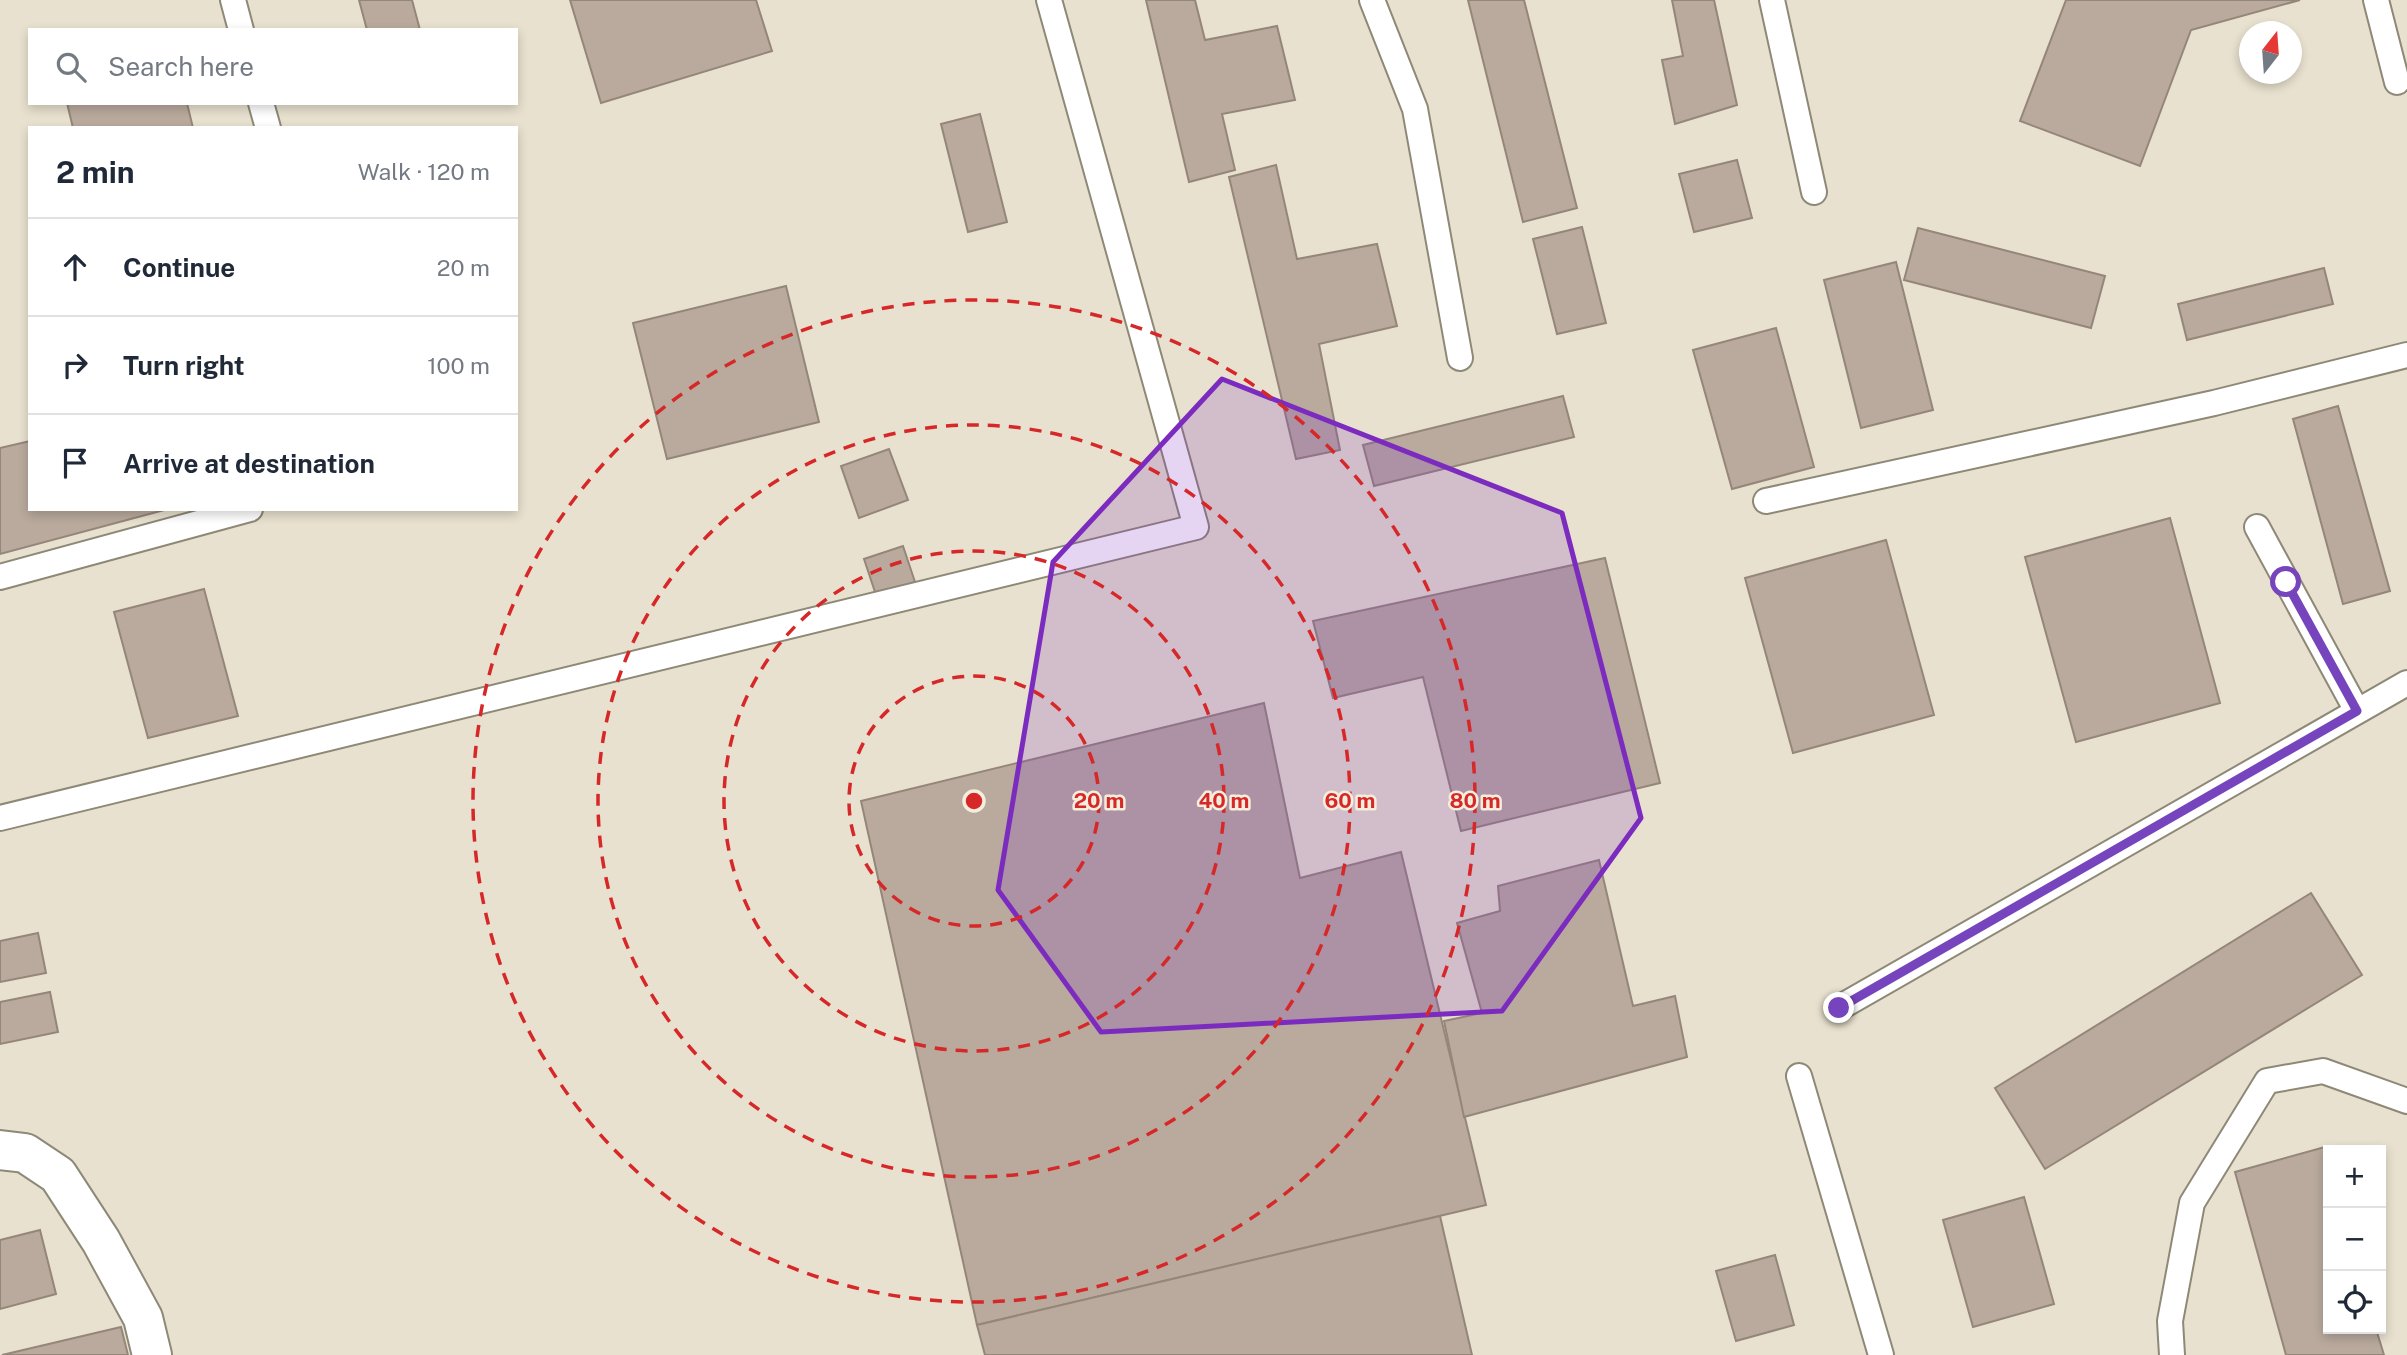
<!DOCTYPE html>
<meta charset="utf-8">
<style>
body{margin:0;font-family:"Public Sans",sans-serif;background:#f6f6f7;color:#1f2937}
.controls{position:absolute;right:21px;bottom:21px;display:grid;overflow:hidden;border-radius:0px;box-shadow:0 4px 10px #0003}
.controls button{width:63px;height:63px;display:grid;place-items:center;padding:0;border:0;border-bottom:2px solid #e0e1e3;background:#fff;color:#1f2937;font:35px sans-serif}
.compass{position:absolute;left:2239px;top:21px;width:63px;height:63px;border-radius:50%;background:#fff;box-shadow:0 4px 10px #0003;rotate:17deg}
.stop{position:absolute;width:21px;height:21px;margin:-16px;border:5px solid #7644bc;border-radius:50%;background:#fff}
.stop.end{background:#7644bc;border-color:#fff;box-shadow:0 2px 7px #0008}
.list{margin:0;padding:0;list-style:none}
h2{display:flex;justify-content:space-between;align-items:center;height:91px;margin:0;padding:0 28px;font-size:30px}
h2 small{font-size:23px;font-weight:400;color:#747a83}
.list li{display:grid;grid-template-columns:46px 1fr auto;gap:21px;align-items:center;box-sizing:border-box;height:98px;padding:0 28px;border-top:2px solid #e0e1e3}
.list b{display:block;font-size:26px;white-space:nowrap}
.list em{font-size:23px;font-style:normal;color:#747a83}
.icon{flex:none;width:38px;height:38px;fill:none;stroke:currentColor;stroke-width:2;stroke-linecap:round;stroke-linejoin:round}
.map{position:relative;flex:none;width:2407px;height:1355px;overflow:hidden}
.search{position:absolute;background:#fff;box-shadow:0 4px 10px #0003;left:28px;top:28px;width:490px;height:77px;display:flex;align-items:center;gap:18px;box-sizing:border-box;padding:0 24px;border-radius:0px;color:#747a83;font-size:26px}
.panel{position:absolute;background:#fff;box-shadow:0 4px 10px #0003;left:28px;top:126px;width:490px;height:385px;border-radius:0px}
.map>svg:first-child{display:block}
.building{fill:#baaa9e;stroke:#95867a;stroke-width:2}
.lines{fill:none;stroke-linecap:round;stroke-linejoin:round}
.lane-casing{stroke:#8e8877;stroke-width:28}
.street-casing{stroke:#8e8877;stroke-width:42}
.lane{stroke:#fff;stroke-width:24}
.street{stroke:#fff;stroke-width:38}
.route{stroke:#7644bc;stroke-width:9}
.marked{fill:#7b2cbf;fill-opacity:0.2;stroke:#7b2cbf;stroke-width:5;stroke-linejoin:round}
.ring{fill:none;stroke:#d62828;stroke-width:3.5;stroke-dasharray:12 9}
.centre{fill:#d62828;stroke:#f5eedc;stroke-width:3.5}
.ring-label{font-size:21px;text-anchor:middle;font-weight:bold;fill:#d62828;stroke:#f5eedc;stroke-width:5;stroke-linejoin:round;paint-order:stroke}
</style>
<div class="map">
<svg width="2407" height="1355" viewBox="0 0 2407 1355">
<rect width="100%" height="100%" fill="#e8e1cf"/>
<!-- building -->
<g class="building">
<polygon points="359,0 412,0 420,30 367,30"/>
<polygon points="570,0 756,0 772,51 601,103"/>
<polygon points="1146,0 1195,0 1205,40 1277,26 1295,100 1222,114 1235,170 1189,182"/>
<polygon points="1468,0 1524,0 1577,208 1523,222"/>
<polygon points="1672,0 1714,0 1737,105 1675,124 1662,60 1683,56"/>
<polygon points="2066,0 2300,0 2191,30 2140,166 2020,121"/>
<polygon points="67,103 187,103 193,128 73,128"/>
<polygon points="980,114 1007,222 968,232 941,124"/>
<polygon points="1737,160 1752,218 1694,232 1679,174"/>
<polygon points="1276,165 1297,259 1377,244 1397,326 1319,344 1340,450 1296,459 1229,177"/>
<polygon points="1582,227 1606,323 1557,334 1533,239"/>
<polygon points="1918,228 2105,276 2091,328 1904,280"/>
<polygon points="1896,262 1933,410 1861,428 1824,280"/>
<polygon points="2324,268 2333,304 2187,340 2178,304"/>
<polygon points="786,286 819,422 667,459 633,323"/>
<polygon points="1776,328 1814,467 1732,489 1693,350"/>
<polygon points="1563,396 1574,437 1374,486 1363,445"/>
<polygon points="2338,406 2390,591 2343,604 2293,419"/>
<polygon points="30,441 30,509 168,509 0,554 0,448"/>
<polygon points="889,449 908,500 859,518 841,466"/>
<polygon points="2170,518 2220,703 2076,742 2025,557"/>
<polygon points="1886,540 1934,715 1793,753 1745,578"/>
<polygon points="903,546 915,582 876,595 864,559"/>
<polygon points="1605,558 1660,783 1461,831 1423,677 1333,698 1313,621"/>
<polygon points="204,589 238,716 148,738 114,612"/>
<polygon points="1264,703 1300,878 1401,852 1486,1205 977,1325 861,801"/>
<polygon points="1599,860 1633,1006 1675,996 1687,1057 1464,1117 1444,1021 1482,1013 1457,923 1500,911 1498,886"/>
<polygon points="2311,893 2362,975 2045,1169 1995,1088"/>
<polygon points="38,933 46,973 0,982 0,941"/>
<polygon points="50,992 58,1032 0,1044 0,1002"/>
<polygon points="2325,1147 2328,1158 2328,1329 2376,1329 2384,1355 2286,1355 2235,1172"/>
<polygon points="2024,1197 2054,1304 1973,1327 1943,1220"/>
<polygon points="1440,1216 1472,1355 985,1355 977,1325"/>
<polygon points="40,1230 56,1294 0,1309 0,1240"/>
<polygon points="1775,1255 1794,1325 1736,1341 1716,1271"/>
<polygon points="121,1327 128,1355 2,1355"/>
</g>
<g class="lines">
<defs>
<g id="lane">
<polyline points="233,0 241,30"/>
<polyline points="1372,0 1415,109 1460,358"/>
<polyline points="1772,0 1814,192"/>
<polyline points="2376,0 2397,82"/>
<polyline points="261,103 268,128"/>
<polyline points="1766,501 2214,403 2407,355"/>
<polyline points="2257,527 2357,711"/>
<polyline points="0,577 250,509"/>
<polyline points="0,818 1196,527 1049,0"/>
<polyline points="1839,1008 2407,683"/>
<polyline points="1799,1076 1881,1355"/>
<polyline points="2172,1355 2170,1321 2192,1203 2267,1081 2323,1071 2407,1101"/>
</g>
<polyline id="street" points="0,1150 25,1153 58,1175 101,1241 143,1318 152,1355"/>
</defs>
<!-- lane casing -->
<use href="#lane" class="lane-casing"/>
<!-- street casing -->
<use href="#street" class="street-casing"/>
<!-- lane -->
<use href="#lane" class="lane"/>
<!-- street -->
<use href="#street" class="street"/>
</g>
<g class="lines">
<!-- route -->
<polyline class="route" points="1839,1008 2357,711 2286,582"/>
</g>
<!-- marked area -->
<path class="marked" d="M1222,379l340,134 79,305 -139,193 -401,21 -103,-142 55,-328z"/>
<!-- distance rings -->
<g class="ring">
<circle cx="974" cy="801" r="125"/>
<circle cx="974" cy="801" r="250"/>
<circle cx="974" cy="801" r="376"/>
<circle cx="974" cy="801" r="501"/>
</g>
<circle cx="974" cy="801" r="10" class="centre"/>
<g class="ring-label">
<text x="1099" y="808">20 m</text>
<text x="1224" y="808">40 m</text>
<text x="1350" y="808">60 m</text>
<text x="1475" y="808">80 m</text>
</g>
</svg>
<div class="controls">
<button>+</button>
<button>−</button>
<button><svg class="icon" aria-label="locate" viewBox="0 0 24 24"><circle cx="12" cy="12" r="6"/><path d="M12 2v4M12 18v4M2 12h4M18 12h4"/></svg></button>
</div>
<svg class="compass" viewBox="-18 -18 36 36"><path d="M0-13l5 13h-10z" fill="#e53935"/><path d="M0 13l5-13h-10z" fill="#747a83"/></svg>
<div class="stop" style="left:2286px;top:582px"></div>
<div class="stop end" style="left:1839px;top:1008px"></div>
<div class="search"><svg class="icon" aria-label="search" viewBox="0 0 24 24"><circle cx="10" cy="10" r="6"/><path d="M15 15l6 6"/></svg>Search here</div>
<section class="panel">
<h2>2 min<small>Walk · 120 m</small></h2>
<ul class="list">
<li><svg class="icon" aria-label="ahead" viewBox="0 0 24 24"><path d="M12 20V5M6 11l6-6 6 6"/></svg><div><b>Continue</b></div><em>20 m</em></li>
<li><svg class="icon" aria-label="right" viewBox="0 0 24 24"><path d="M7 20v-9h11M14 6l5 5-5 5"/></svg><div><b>Turn right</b></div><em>100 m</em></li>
<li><svg class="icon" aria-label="arrive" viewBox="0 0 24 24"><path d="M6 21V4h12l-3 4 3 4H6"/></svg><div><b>Arrive at destination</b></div></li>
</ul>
</section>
</div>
